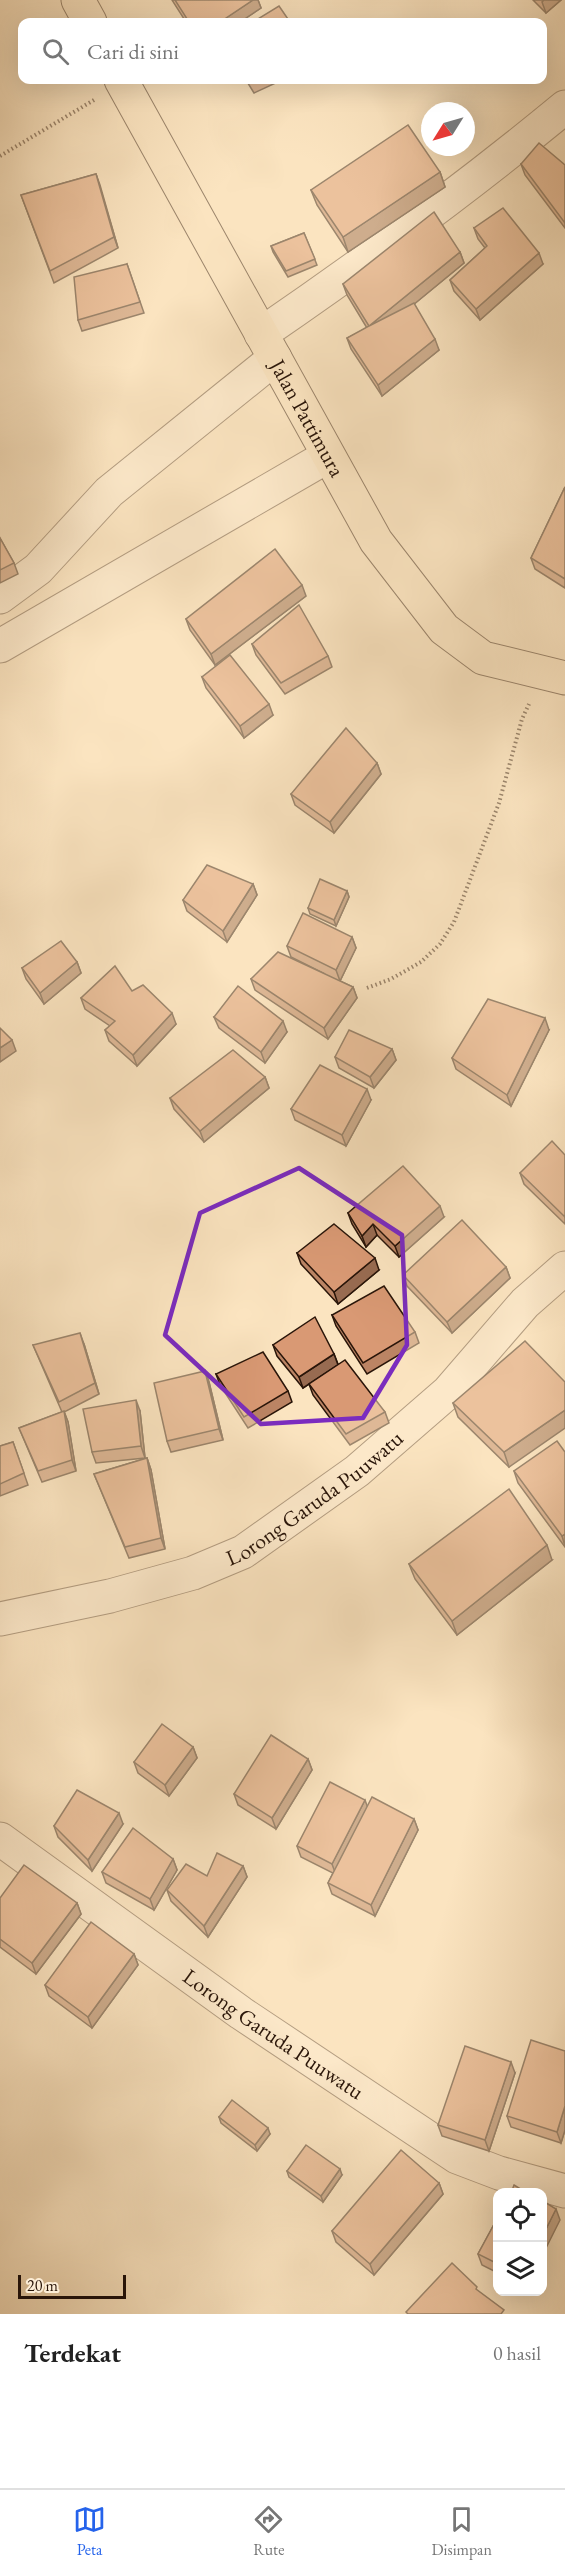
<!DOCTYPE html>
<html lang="id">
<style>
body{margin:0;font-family:"EB Garamond",serif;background:#f2f2f2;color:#222}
.controls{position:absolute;right:18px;bottom:18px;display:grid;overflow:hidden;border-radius:12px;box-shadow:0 6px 24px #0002}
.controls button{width:54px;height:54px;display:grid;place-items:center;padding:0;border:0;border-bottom:2px solid #e0e0e0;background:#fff;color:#222;font:30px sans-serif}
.compass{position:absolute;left:421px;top:102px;width:54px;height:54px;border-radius:50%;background:#fff;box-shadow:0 6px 24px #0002;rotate:233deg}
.scale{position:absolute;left:18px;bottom:15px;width:108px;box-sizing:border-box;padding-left:6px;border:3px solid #291509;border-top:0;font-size:16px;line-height:21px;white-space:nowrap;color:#291509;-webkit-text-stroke:4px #fcedd6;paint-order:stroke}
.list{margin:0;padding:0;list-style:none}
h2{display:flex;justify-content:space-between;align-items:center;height:78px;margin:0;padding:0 24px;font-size:26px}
h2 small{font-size:20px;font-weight:400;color:#767676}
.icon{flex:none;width:33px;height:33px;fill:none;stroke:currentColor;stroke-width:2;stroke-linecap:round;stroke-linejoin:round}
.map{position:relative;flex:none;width:565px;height:2314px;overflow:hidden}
.search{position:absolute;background:#fff;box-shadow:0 6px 24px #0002;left:18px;right:18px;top:18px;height:66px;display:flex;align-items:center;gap:15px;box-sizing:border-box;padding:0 21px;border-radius:12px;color:#767676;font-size:22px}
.sheet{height:174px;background:#fff}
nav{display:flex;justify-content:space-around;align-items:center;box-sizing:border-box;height:84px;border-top:2px solid #e0e0e0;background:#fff;font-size:16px;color:#767676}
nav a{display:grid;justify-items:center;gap:3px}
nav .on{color:#2563eb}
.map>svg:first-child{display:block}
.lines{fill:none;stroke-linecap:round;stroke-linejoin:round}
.minor-casing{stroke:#5e4937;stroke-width:35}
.highway-casing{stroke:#291509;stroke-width:35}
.path{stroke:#291509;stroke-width:4;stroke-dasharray:1.5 3;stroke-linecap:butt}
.minor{stroke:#fcedd6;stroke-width:33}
.highway{stroke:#fbe4c0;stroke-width:33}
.wall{fill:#bb8464;stroke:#291509;stroke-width:1.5}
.shaded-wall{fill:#986b51;stroke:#291509;stroke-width:1.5}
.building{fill:#d99974;stroke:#291509;stroke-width:1.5}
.marked{fill:none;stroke:#7b2cbf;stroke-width:4.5;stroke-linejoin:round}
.labels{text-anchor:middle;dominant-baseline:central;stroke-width:6;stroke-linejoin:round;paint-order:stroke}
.street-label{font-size:22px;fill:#291509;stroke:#fcedd6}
</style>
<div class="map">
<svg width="565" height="2314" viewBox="0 0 565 2314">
<rect width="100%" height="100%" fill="#fbe4c0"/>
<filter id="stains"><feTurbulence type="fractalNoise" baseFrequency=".00333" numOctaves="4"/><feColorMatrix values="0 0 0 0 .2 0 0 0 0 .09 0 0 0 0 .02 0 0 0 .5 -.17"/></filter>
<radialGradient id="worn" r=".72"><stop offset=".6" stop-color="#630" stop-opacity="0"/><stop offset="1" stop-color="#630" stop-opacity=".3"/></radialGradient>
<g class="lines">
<defs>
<g id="minor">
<path d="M261,334c105,-72 206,-146 304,-227"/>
<polyline points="0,597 38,569 109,492 275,358"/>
<polyline points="0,646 328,456"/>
<path id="s1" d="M0,1619l110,-23 83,-23 50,-21 114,-81 91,-79 77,-89 40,-35"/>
<path id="s2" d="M0,1839l241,174 216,144 42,16 66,18"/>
</g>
<g id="highway">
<polyline points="78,0 90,22"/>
<path id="s3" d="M121,80l255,461 68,88 39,29 82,20"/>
</g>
</defs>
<!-- minor casing -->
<use href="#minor" class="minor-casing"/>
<!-- highway casing -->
<use href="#highway" class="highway-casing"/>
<!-- path -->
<g class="path">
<polyline points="0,156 94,100"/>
<polyline points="367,988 391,979 421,962 440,944 454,922 499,803 522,719 529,704"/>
</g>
<!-- minor -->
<use href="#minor" class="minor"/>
<!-- highway -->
<use href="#highway" class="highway"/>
</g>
<!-- wall -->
<g class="wall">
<polygon points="172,0 258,0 261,8 240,22 186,22"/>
<polygon points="533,0 561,0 546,13"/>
<polygon points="246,80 282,80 254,93"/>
<polygon points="521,164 565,165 565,228 525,175"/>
<polygon points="440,172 445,187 348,252 317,205 311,190"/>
<polygon points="96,174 118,248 54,283 21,195"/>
<polygon points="474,228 543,264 480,320 454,291 450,280 485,248 478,239"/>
<polygon points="304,233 317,265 288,277 273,252 271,246"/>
<polygon points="460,252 464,263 414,304 439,350 382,396 351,349 347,338 367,328 347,295 343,284"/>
<polygon points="127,264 144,313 82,331 78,320"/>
<polygon points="565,487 565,588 535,569 531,558"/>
<polygon points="0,538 14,563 18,574 0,583"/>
<polygon points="306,596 215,665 190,630 186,619"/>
<polygon points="252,644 328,656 332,667 285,694 256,655"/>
<polygon points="202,677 273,715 244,738 206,688"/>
<polygon points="377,763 381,774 334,833 295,805 291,794"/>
<polygon points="253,884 257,895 227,942 187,911 183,900"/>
<polygon points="347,891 349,897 336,926 310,914 308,908"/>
<polygon points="352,937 356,948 340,981 353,987 357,998 328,1039 255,990 251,979 323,973 291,957 287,946"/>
<polygon points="77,962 81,973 44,1004 26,979 22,968"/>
<polygon points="132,991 176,1024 137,1066 109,1041 105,1030 110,1026 85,1009 81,998"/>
<polygon points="214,1017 287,1032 265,1063 219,1028"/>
<polygon points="549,1030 511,1106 456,1069 452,1058"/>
<polygon points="392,1049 396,1060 374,1088 339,1068 335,1057"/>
<polygon points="265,1077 269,1088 204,1142 174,1109 170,1098"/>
<polygon points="371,1100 346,1146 295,1120 291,1109"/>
<polygon points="565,1155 565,1224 524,1184 520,1173"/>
<polygon points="348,1213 444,1217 399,1257 377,1235 366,1247 352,1224"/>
<polygon points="297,1253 379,1270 338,1304 301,1264"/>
<polygon points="506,1267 510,1278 452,1333 407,1286 403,1275"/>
<polygon points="332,1315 415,1332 419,1343 367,1374 336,1326"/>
<polygon points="84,1344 99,1394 64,1412 68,1422 76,1471 42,1482 19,1428 62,1412 33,1345"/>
<polygon points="273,1345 334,1354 338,1364 385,1412 389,1423 350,1445 313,1395 309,1384 303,1388 277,1356"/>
<polygon points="205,1371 209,1382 223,1440 171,1452 167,1441"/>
<polygon points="216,1374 288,1391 292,1402 248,1428 220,1385"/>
<polygon points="565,1382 509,1467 458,1417 453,1403"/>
<polygon points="140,1411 145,1458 96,1463 92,1452"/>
<polygon points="13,1442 28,1485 0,1496 0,1446"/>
<polygon points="565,1452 565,1547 518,1483 514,1471"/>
<polygon points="147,1458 151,1470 165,1549 129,1558 94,1474"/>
<polygon points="552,1560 457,1635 415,1579 409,1564"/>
<polygon points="193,1747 197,1758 169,1796 138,1773 134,1762"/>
<polygon points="308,1759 312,1770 276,1829 238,1805 234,1794"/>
<polygon points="367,1806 414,1819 418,1830 375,1916 332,1894 328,1883 333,1873 301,1857 297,1846"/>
<polygon points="123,1824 92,1871 58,1837 54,1826"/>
<polygon points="173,1859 177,1870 154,1910 106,1883 102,1872"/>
<polygon points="243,1866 247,1877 208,1937 171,1901 167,1890 207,1876"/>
<polygon points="0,1898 77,1903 81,1914 36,1974 0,1947"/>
<polygon points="134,1954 138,1965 92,2028 49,1996 45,1985"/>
<polygon points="565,2051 565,2130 561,2143 511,2127 507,2116"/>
<polygon points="515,2073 489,2151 442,2136 438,2125"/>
<polygon points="219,2117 270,2134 257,2151 221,2123"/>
<polygon points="287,2171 342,2175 323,2202 289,2177"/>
<polygon points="439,2183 443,2194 374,2275 336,2242 332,2231"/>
<polygon points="498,2217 498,2273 482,2265 478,2254"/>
</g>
<!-- shaded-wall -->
<g class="shaded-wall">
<polygon points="253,0 258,0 261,8 240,22 220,22"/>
<polygon points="544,0 561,0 546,13 542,2"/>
<polygon points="440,172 445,187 348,252 343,237"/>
<polygon points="96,174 100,185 118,248 114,237"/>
<polygon points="460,252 464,263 373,338 369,326"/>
<polygon points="539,253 543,264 480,320 476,309"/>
<polygon points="435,339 439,350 382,396 378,385"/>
<polygon points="302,585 306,596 215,665 211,654"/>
<polygon points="269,704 273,715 244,738 240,726"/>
<polygon points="377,763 381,774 334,833 330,822"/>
<polygon points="253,884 257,895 227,942 223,931"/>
<polygon points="347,891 349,897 336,926 334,920"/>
<polygon points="352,937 356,948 340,981 336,970"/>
<polygon points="77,962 81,973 44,1004 40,993"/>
<polygon points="353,987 357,998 328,1039 324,1028"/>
<polygon points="172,1013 176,1024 137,1066 133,1055"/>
<polygon points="545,1018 549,1030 511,1106 507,1095"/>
<polygon points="283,1021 287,1032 265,1063 261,1052"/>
<polygon points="12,1040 16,1051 0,1062 0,1048"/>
<polygon points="392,1049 396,1060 374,1088 370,1077"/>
<polygon points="265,1077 269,1088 204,1142 200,1131"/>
<polygon points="367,1089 371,1100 346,1146 342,1135"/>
<polygon points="440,1206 444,1217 399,1257 395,1246"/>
<polygon points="373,1224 377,1235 366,1247 362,1236"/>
<polygon points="375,1258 379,1270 338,1304 334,1292"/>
<polygon points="506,1267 510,1278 452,1333 447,1322"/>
<polygon points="80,1333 84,1344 99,1394 95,1383"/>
<polygon points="334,1354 338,1365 303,1388 299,1377"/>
<polygon points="205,1371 209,1382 223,1440 219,1429"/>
<polygon points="136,1400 140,1411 145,1458 141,1446"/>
<polygon points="565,1410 565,1428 509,1467 504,1452"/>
<polygon points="64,1411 68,1422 76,1471 72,1460"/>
<polygon points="147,1458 151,1470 165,1549 161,1538"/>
<polygon points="565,1534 565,1546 562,1536"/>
<polygon points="547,1545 552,1560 457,1635 452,1621"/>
<polygon points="193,1747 197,1758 169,1796 165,1785"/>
<polygon points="308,1759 312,1770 276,1829 272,1818"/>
<polygon points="365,1800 369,1811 336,1875 332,1864"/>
<polygon points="119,1813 123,1824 92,1871 88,1860"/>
<polygon points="414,1819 418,1830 375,1916 371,1905"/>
<polygon points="173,1859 177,1870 154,1910 150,1899"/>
<polygon points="243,1866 247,1877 208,1937 204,1926"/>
<polygon points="77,1903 81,1914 36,1974 32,1963"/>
<polygon points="134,1954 138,1965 92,2028 88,2017"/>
<polygon points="511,2062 515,2073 489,2151 485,2140"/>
<polygon points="565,2106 565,2130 561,2143 557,2132"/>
<polygon points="268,2128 270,2134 257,2151 255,2145"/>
<polygon points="340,2169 342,2175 323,2202 321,2196"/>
<polygon points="439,2183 443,2194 374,2275 370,2264"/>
<polygon points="556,2209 560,2220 543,2254 543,2235"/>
</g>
<!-- building -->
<g class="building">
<polygon points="175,0 253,0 220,22 189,22"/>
<polygon points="279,6 290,22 253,22"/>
<polygon points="408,125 440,172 343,237 311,190"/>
<polygon points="539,143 565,165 565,223 521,164"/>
<polygon points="96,174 114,237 50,271 21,195"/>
<polygon points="503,208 539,253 476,309 450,280 487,246 474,228"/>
<polygon points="434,212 460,252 369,326 414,303 435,339 378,385 347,338 369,326 343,284"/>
<polygon points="304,233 315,259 286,271 271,246"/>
<polygon points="127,264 140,302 78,320 74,277"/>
<polygon points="565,487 565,579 531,558"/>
<polygon points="0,538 14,563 0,570"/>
<polygon points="275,549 302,585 211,654 186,619"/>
<polygon points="299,605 328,656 281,683 252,644"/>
<polygon points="230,655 269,704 240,726 202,677"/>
<polygon points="346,728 377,763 330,822 291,794"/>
<polygon points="207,865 253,884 223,931 183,900"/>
<polygon points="320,879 347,891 334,920 308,908"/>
<polygon points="303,913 352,937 336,970 287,946"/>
<polygon points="61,941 77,962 40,993 22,968"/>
<polygon points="278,952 353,987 324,1028 251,979"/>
<polygon points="115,966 132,991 143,985 172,1013 133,1055 105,1030 115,1021 81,998"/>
<polygon points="238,986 283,1021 261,1052 214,1017"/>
<polygon points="488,999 545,1018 507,1095 452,1058"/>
<polygon points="0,1028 12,1040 0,1048"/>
<polygon points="349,1030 392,1049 370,1077 335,1057"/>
<polygon points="233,1050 265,1077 200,1131 170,1098"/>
<polygon points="320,1065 367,1089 342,1135 291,1109"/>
<polygon points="552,1141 565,1155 565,1217 520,1173"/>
<polygon points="403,1166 440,1206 395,1246 373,1224 362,1236 348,1213"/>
<polygon points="462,1220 506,1267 447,1322 403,1275"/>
<polygon points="334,1224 375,1258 334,1292 297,1253"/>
<polygon points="384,1286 415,1332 363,1363 332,1315"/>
<polygon points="315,1317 334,1354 299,1377 273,1345"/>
<polygon points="80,1333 95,1383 59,1402 33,1345"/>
<polygon points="525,1341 565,1382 565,1410 504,1452 453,1403"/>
<polygon points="263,1352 288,1391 244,1417 216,1374"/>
<polygon points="345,1360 385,1412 346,1434 309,1384"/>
<polygon points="205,1371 219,1429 167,1441 154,1383"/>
<polygon points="136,1400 141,1446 92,1452 83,1409"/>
<polygon points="64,1411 72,1460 38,1471 19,1428"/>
<polygon points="557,1441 565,1452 565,1534 562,1536 514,1471"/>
<polygon points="13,1442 24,1473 0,1484 0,1446"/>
<polygon points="147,1458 161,1538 125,1547 94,1474"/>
<polygon points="509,1489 547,1545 452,1621 409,1564"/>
<polygon points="162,1724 193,1747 165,1785 134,1762"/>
<polygon points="271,1735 308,1759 272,1818 234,1794"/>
<polygon points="330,1782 365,1800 332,1864 297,1846"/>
<polygon points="77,1790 119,1813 88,1860 54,1826"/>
<polygon points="372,1797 414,1819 371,1905 328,1883"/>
<polygon points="133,1828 173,1859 150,1899 102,1872"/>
<polygon points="217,1853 243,1866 204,1926 167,1890 186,1864 207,1876"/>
<polygon points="24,1865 77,1903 32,1963 0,1939 0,1898"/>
<polygon points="91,1922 134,1954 88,2017 45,1985"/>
<polygon points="531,2040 565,2051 565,2106 557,2132 507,2116"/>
<polygon points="465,2046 511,2062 485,2140 438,2125"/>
<polygon points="232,2100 268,2128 255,2145 219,2117"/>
<polygon points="306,2145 340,2169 321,2196 287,2171"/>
<polygon points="401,2150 439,2183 370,2264 332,2231"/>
<polygon points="514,2185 527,2193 511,2193"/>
<polygon points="543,2201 556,2209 543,2235"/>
<polygon points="498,2217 498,2264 478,2254"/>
<polygon points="452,2263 477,2287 476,2289 504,2310 501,2314 408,2314 406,2312"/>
</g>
<!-- marked area -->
<path d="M0 0H565V2314H0ZM299,1168l103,67 5,110 -44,73 -102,6 -96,-89 35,-122z" fill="#fbe4c0" fill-opacity=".55" fill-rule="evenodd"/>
<path class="marked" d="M299,1168l103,67 5,110 -44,73 -102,6 -96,-89 35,-122z"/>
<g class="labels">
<!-- street labels -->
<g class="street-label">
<text stroke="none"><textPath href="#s3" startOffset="386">Jalan Pattimura</textPath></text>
<text stroke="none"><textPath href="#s1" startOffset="342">Lorong Garuda Puuwatu</textPath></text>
<text stroke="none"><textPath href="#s2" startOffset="336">Lorong Garuda Puuwatu</textPath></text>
</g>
</g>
<rect width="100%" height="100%" filter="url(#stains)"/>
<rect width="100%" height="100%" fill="url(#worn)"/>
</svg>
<div class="controls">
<button><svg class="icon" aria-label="locate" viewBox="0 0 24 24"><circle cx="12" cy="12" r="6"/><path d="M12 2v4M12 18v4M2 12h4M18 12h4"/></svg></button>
<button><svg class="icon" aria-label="layers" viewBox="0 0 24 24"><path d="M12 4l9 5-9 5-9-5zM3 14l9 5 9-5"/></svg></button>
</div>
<svg class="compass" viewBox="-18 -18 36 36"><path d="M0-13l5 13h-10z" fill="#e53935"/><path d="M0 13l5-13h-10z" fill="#767676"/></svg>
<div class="scale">20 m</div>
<div class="search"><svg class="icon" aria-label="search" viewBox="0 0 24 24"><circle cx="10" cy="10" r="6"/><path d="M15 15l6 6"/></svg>Cari di sini</div>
</div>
<section class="sheet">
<h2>Terdekat<small>0 hasil</small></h2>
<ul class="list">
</ul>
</section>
<nav>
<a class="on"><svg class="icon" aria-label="map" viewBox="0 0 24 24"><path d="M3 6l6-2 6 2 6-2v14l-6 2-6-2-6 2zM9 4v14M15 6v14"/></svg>Peta</a>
<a><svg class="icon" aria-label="directions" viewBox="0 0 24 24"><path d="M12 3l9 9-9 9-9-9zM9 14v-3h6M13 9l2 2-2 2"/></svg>Rute</a>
<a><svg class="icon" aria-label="saved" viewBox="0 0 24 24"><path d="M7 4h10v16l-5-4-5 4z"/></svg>Disimpan</a>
</nav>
